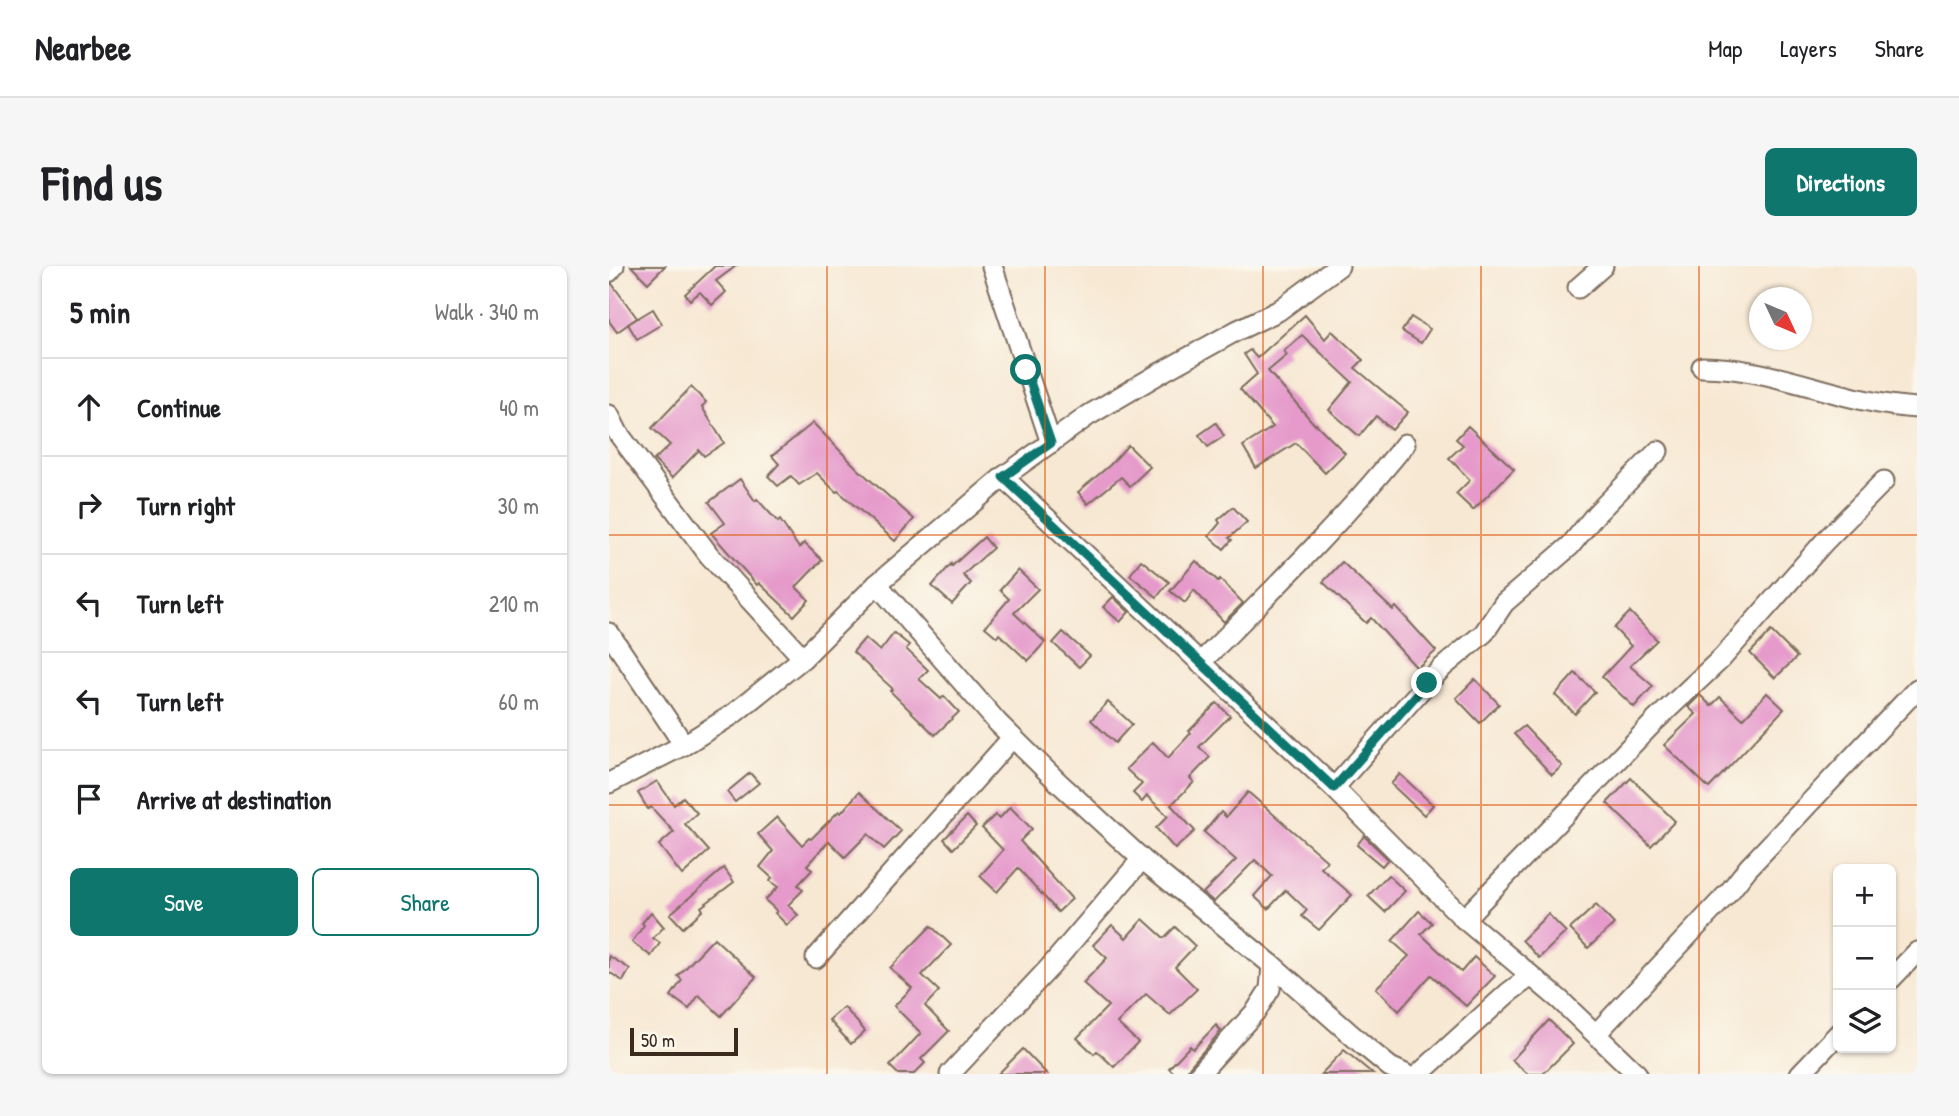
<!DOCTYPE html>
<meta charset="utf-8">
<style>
body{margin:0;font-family:"Patrick Hand",sans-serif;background:#f6f6f6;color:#202124}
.controls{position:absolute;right:21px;bottom:21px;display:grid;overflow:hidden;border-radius:10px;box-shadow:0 2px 5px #0004}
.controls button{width:63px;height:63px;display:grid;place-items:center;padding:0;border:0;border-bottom:2px solid #e0e0e0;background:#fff;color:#202124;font:35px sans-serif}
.compass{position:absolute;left:1140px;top:21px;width:63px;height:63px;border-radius:50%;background:#fff;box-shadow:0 2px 5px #0004;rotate:134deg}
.scale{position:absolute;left:21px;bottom:18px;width:108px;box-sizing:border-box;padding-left:7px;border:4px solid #3b2a1e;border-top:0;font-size:19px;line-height:24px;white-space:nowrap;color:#3b2a1e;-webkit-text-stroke:5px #fbf7ec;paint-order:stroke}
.stop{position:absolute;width:21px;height:21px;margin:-16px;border:5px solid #0f766e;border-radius:50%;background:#fff}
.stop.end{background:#0f766e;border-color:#fff;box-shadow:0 2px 7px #0008}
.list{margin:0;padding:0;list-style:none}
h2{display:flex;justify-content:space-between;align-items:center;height:91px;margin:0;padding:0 28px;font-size:30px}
h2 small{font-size:23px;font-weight:400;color:#757577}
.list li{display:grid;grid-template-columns:46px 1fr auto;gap:21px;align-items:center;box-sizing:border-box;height:98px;padding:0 28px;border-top:2px solid #e0e0e0}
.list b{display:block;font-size:26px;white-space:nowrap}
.list em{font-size:23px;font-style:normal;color:#757577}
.actions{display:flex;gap:14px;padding:21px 28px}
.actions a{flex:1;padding:16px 0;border:2px solid #0f766e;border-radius:10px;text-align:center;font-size:24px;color:#0f766e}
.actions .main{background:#0f766e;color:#fff}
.icon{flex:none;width:38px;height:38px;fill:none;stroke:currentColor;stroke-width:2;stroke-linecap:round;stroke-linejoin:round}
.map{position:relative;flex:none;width:1308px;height:808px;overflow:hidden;border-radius:10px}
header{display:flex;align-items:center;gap:42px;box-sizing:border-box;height:98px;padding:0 35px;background:#fff;border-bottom:2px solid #e0e0e0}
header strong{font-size:33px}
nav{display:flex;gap:38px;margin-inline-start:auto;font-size:24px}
.intro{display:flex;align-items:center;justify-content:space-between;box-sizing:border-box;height:168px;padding:0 42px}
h1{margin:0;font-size:49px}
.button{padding:18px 32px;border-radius:10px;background:#0f766e;color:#fff;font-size:24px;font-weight:700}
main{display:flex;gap:42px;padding:0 42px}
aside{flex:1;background:#fff;border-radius:10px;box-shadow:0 2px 5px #0004}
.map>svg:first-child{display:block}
.building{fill:#e59acb}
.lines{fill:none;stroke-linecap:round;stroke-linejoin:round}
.minor-casing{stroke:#7d6c5d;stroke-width:23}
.minor{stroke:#fff;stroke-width:19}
.route{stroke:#0f766e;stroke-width:9}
.grid{fill:none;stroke:#df570d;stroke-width:2;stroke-opacity:0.55}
</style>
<header>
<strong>Nearbee</strong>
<nav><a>Map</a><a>Layers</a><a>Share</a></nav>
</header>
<div class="intro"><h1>Find us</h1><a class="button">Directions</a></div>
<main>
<aside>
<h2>5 min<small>Walk · 340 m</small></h2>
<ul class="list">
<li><svg class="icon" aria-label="ahead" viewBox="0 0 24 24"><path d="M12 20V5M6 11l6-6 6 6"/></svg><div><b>Continue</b></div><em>40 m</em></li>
<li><svg class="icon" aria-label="right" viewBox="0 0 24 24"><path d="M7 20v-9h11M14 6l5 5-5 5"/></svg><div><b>Turn right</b></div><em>30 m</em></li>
<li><svg class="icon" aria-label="left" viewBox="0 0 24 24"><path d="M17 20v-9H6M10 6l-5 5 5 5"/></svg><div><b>Turn left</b></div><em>210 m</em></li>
<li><svg class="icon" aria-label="left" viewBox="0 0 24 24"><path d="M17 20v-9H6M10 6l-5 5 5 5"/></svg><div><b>Turn left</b></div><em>60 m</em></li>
<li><svg class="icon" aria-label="arrive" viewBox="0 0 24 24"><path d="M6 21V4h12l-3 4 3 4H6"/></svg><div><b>Arrive at destination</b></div></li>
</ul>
<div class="actions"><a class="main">Save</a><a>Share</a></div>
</aside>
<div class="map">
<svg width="1308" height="808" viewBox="0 0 1308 808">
<rect width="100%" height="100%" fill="#fbf7ec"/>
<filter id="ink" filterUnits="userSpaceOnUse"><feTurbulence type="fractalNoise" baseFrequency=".0143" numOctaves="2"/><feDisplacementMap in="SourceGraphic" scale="14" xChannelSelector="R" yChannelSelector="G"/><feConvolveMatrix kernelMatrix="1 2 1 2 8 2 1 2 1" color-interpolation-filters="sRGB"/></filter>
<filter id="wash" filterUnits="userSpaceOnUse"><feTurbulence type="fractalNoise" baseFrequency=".00686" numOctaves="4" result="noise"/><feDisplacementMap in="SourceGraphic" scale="28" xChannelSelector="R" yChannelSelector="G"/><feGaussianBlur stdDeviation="1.57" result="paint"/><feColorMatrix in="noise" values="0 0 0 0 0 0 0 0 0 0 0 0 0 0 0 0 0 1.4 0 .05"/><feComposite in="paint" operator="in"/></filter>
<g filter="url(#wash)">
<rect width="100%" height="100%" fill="#f7e8d3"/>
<g id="blocks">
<!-- building -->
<g class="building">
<polygon points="22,0 56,0 39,17"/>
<polygon points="106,0 127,0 107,15 117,26 103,39 91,26 81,34 76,28"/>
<polygon points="0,18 3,18 28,52 8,66 0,55"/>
<polygon points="44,43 53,58 28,73 19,58"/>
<polygon points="696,49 716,73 723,65 754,94 746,102 799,146 783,164 767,150 750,170 720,144 743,116 693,69 675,85 678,89 659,105 706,159 707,158 736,187 716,207 687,177 647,202 634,180 664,161 631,123 648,108 635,88 641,84 648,92"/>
<polygon points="802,51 821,63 812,77 793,65"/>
<polygon points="82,121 97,136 93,141 115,177 95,190 90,184 63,212 45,194 61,179 43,162"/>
<polygon points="204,157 249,203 305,253 286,275 229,225 227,226 208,207 190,219 182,210 169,220 159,210 170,198 163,190"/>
<polygon points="607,157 615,170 599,181 590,169"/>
<polygon points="859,160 905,203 864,244 847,228 861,214 840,192 854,179 847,173"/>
<polygon points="519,179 541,201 521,220 512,211 479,238 469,226 501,199"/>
<polygon points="131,213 146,235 148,233 169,256 171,254 190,282 195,277 213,294 187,321 200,334 185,350 150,317 148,319 102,267 116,257 100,236"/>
<polygon points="624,241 638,256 620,272 623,274 615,283 600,270 611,257 609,254"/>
<polygon points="375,271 384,282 354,309 362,317 343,338 323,320 342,298 343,300"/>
<polygon points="532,294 560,316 548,331 521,309"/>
<polygon points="587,295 609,315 611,313 634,337 615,356 585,324 576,337 561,325"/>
<polygon points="733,296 784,344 787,341 827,385 808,402 762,352 757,357 714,316"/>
<polygon points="409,304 429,323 405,347 436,376 419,395 390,368 388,371 376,361 400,333 391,324"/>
<polygon points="504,331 520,346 511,356 494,341"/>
<polygon points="1021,346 1048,374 1021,400 1044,420 1025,441 993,411 1022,380 1005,362"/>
<polygon points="1162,365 1188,391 1166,412 1141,387"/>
<polygon points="454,366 481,390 470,401 444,377"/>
<polygon points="285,367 300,379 297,383 319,404 310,413 332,433 335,430 350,446 326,469 281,425 284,423 244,386 256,372 271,385"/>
<polygon points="966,407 986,426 966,448 946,429"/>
<polygon points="866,413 890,438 871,457 847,432"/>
<polygon points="1158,427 1175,443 1100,522 1055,479 1087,448 1079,441 1091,429 1102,440 1111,431 1134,453"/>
<polygon points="499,436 523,458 506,477 482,454"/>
<polygon points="608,437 621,450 590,481 601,491 581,512 585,516 562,539 586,565 566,583 547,562 559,550 538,530 533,536 524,527 533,518 517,503 544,476 559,492 582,467 580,465"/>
<polygon points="915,460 953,500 943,509 905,468"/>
<polygon points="141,507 150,517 126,536 118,526"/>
<polygon points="791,508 824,539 815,549 782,518"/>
<polygon points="1022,512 1066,555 1042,580 998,537"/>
<polygon points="48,515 65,539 74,531 88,547 76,558 100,585 73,609 50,579 65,566 42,541 39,543 29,527"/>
<polygon points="250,526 292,565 275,583 259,568 236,591 220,575 198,599 203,604 189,619 194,624 179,639 189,649 178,659 166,647 168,645 156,634 169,621 161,615 163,612 151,601 164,585 149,568 168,551 193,579 200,572 202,573 230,545 232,547"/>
<polygon points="639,526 718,595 712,602 743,629 710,664 693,650 698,644 677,624 659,643 645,630 663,610 646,594 605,636 594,627 627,594 595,566 612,546 617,551"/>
<polygon points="401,541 423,563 411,575 463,633 449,646 409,602 388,626 371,610 394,584 373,562 386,549 390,553"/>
<polygon points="358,550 367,560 344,583 335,573"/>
<polygon points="755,570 779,593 773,600 748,579"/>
<polygon points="115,602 125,616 92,641 94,644 74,662 61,648"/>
<polygon points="779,609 796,625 776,646 759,630"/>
<polygon points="987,639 1005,658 979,682 961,663"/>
<polygon points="810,645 823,657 812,668 852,706 865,691 886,710 857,740 822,709 790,745 767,722 800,690 783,675"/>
<polygon points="42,646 55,661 44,672 51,677 42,690 23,676 35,659 33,657"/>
<polygon points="939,648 957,666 930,692 913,674"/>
<polygon points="534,653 555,672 566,661 586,680 566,701 588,723 561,749 537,728 508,757 529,776 505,801 488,785 485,788 468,772 499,740 474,717 498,692 484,679 503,659 517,672"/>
<polygon points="322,660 342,679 313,709 330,725 316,740 340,765 312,793 316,797 305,808 289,808 281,800 312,767 285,740 303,722 281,702"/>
<polygon points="105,672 147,711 112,750 90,729 80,743 62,730 73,714 69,710"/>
<polygon points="0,690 21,703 14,715 0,706"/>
<polygon points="235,741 256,765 242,778 220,754"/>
<polygon points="940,754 964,778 934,808 919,808 903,794"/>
<polygon points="607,759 612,765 581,800 576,808 566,808 560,802 581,780 584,783"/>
<polygon points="414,783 438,808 389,808"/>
<polygon points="735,784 764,808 712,808"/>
</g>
</g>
</g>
<g filter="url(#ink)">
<use href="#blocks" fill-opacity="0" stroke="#7d6c5d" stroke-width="2"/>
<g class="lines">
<defs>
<g id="minor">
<polyline points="383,0 442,177"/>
<polyline points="0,6 5,0"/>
<polyline points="969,22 994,0"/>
<path d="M1093,101c73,0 142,37 215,41"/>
<polyline points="0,149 9,167 100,289 194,392"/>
<polyline points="394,211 725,522 855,653 951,734 1028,808"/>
<polyline points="268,318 389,457 449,516 533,593 663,699 753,778 781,801 796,808"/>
<polyline points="0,367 75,479"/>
<path d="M591,397c71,-71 142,-141 205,-219"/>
<polyline points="0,517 75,479 123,449 194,392 268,318 394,211 480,149 553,106 627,65 669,45 730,0"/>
<polyline points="725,522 818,417 834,401 875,367 895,337 961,280 987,248 1049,185"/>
<polyline points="855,653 1046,455 1113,392 1216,275 1275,215"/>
<polyline points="207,692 403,472"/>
<polyline points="1282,713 1308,686"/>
<polyline points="987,768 1121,625 1139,602 1308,423"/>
<polyline points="341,808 441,701 533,593"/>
<polyline points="590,808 647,745 661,723 663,699"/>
<polyline points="810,808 899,727 922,710"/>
<polyline points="1191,808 1229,768"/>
</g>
</defs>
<!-- minor casing -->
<use href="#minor" class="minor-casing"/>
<!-- minor -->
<use href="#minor" class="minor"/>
</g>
</g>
<g class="lines" filter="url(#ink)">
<!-- route -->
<polyline class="route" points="417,104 442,177 394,211 725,522 818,417"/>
</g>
<!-- grid -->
<path class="grid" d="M218,0v808M436,0v808M654,0v808M872,0v808M1090,0v808M0,269h1308M0,539h1308"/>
</svg>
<div class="controls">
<button>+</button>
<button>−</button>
<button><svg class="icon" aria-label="layers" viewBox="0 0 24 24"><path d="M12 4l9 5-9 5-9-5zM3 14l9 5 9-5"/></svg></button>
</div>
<svg class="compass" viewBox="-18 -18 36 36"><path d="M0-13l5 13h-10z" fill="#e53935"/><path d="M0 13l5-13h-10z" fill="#757577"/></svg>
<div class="scale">50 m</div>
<div class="stop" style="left:417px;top:104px"></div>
<div class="stop end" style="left:818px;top:417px"></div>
</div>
</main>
